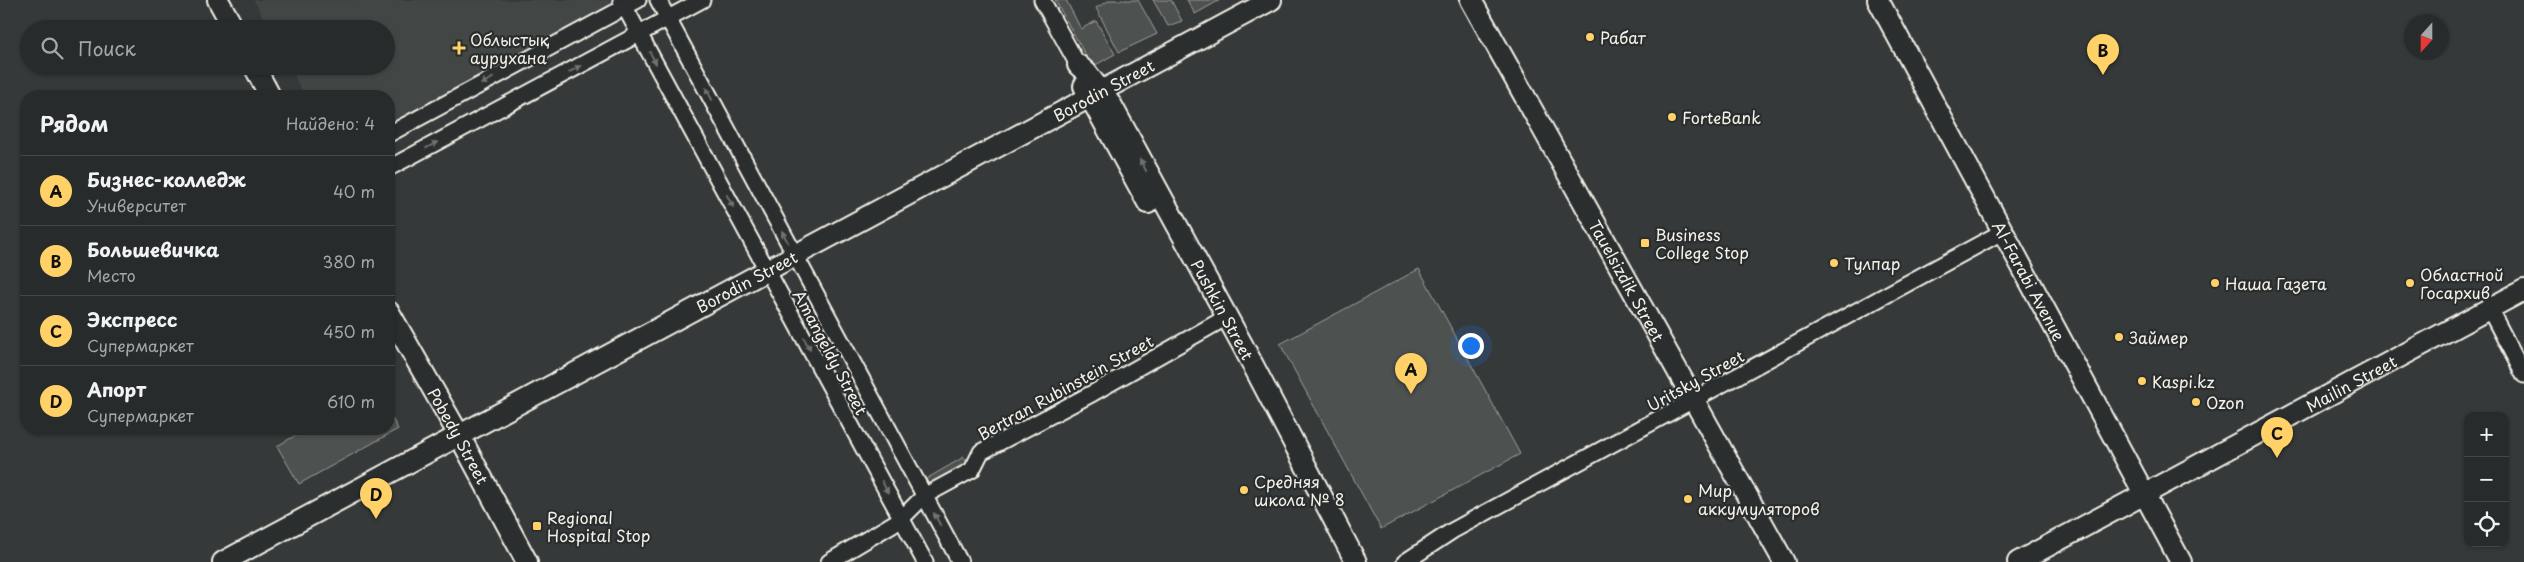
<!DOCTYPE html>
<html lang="ru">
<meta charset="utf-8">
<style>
body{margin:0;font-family:"Playpen Sans",sans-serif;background:#303333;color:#f1f3f6}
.controls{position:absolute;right:15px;bottom:15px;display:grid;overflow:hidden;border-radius:10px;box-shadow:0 1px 4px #0004}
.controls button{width:45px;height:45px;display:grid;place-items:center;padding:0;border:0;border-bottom:1px solid #444747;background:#282b2b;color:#f1f3f6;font:25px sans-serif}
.compass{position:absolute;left:2404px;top:15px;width:45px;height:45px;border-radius:50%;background:#282b2b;box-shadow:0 1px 4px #0004;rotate:201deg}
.you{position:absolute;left:1470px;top:345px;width:18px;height:18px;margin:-12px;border:4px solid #fff;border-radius:50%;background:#1a73e8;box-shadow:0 0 0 8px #1a73e833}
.badge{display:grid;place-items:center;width:32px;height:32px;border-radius:50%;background:#ffd166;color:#111;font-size:16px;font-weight:700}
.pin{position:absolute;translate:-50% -41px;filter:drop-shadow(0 1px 2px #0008)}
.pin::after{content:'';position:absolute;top:26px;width:18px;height:15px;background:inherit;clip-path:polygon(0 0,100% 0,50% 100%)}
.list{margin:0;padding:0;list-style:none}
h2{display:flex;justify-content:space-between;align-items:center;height:65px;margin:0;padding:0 20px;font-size:21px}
h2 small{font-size:16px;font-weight:400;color:#a5a7a9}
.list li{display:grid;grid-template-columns:32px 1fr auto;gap:15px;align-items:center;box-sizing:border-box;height:70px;padding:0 20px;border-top:1px solid #444747}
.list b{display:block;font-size:19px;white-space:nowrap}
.list p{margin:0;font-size:16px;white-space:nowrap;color:#a5a7a9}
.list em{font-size:16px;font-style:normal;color:#a5a7a9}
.icon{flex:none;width:28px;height:28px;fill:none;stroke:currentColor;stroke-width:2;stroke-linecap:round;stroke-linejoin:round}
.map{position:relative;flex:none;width:2524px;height:562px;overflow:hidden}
.search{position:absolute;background:#282b2b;box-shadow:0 1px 4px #0004;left:20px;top:20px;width:375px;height:55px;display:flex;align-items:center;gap:12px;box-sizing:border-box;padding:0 18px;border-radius:28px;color:#a5a7a9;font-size:19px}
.panel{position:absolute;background:#282b2b;box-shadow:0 1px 4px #0004;left:20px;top:90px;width:375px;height:345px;border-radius:20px}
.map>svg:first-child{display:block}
.built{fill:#434645}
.green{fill:#4e514f;stroke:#a1a19c}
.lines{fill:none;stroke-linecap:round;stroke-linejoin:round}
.street-casing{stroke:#f4f1e8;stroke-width:19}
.secondary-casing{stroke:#f4f1e8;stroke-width:24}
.street{stroke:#2a2d2e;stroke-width:15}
.secondary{stroke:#2a2d2e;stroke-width:20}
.oneway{fill:#71726f}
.poi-dot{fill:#ffd166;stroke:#2a2d2e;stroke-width:2}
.labels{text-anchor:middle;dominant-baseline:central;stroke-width:4.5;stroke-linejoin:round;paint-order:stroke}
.poi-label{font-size:16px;fill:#f4f1e8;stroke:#2a2d2e;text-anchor:start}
.street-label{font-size:16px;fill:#f4f1e8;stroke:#2a2d2e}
</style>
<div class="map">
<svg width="2524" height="562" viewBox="0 0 2524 562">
<rect width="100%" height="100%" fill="#363939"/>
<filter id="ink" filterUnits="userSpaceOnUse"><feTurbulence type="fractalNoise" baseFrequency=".02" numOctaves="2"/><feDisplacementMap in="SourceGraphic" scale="10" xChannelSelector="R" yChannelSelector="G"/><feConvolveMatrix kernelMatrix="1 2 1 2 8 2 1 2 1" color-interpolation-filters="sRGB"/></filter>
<g filter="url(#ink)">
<!-- built -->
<polygon class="built" points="254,0 609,0 612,6 389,123 389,96 305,96 289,66 386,66 386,29 269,29"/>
<!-- green -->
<g class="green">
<polygon points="1055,0 1066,0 1081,29 1096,21 1115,54 1092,67"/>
<polygon points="1110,0 1138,0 1157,34 1119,52 1096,8"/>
<polygon points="1153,0 1171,0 1182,21 1168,26"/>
<polygon points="1187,0 1220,0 1195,14"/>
<polygon points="1419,269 1520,454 1381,529 1280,344"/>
<polygon points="389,413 398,429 299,484 277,446 307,429 389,429"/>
<polygon points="964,457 968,464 930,486 926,479"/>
</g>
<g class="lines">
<defs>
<g id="street">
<polyline points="621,0 925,562"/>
<polyline points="658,0 960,562"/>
<polyline points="1042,0 1078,65"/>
<polyline points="389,134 638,0"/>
<polyline points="389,168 702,0"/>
<polyline points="2489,308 2524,375"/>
<polyline points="829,562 901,519 924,496 972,470 981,452 1093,393 1227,317"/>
<polyline points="1405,562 1452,531 2002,232"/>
</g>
<g id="secondary">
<polyline points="218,0 234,29"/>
<path id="s1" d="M1471,0l313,562"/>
<path id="s2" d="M1878,0l303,562"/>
<path id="s3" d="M1078,65l9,8 25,33 131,240 113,216"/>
<polyline points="254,66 270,96"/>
<polyline points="1084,86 1148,203"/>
<path id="s4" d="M389,312l70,123 68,127"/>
<path id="s5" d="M223,562l1048,-562"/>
<path id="s6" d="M2018,562l506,-272"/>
</g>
</defs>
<!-- street casing -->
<use href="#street" class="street-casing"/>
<!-- secondary casing -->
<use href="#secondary" class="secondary-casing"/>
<!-- street -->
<use href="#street" class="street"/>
<!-- secondary -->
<use href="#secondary" class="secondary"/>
</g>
<!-- one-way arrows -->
<defs><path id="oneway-solid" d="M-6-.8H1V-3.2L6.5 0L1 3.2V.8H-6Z" transform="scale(1.25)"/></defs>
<g class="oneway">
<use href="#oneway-solid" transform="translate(653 58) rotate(62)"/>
<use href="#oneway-solid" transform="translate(575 69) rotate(-28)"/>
<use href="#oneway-solid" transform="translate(487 81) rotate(152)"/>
<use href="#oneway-solid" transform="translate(709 94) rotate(-118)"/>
<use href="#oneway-solid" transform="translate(432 145) rotate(-28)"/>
<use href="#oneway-solid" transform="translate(1143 165) rotate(-118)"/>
<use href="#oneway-solid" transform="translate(730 201) rotate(62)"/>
<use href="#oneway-solid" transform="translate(785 237) rotate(-118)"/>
<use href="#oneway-solid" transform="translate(807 344) rotate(62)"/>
<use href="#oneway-solid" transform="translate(885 487) rotate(62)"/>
<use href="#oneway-solid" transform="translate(937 519) rotate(-118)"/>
</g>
</g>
<!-- markers -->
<g class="poi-dot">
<circle cx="1590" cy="37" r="5"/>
<path d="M456.5 40.5h5v5h5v5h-5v5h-5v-5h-5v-5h5z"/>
<circle cx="1672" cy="117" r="5"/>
<rect x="1640" y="238" width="10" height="10" rx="2.5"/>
<circle cx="1834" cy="263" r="5"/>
<circle cx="2215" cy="283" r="5"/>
<circle cx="2410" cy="283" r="5"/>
<circle cx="2119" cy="337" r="5"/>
<circle cx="2142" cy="381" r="5"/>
<circle cx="2196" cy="402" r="5"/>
<circle cx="1244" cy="490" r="5"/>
<circle cx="1688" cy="499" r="5"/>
<rect x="532" y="521" width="10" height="10" rx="2.5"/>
</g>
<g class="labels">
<!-- poi labels -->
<g class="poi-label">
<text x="1600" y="37">Рабат</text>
<text x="470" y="39">Облыстық<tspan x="470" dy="18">аурухана</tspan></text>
<text x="1682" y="117">ForteBank</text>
<text x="1655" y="234">Business<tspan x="1655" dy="18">College Stop</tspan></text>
<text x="1844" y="263">Тулпар</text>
<text x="2420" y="274">Областной<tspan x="2420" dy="18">Госархив</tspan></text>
<text x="2225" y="283">Наша Газета</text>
<text x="2129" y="337">Займер</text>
<text x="2152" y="381">Kaspi.kz</text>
<text x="2206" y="402">Ozon</text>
<text x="1254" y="481">Средняя<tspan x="1254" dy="18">школа № 8</tspan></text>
<text x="1698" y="490">Мир<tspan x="1698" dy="18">аккумуляторов</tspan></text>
<text x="547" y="517">Regional<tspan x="547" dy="18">Hospital Stop</tspan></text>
</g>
<!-- street labels -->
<g class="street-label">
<text stroke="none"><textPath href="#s5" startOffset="999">Borodin Street</textPath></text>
<text stroke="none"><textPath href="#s5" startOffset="594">Borodin Street</textPath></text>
<text stroke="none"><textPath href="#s1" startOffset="321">Tauelsіzdіk Street</textPath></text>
<text stroke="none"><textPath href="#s2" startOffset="319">Al-Farabi Avenue</textPath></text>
<text stroke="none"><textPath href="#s3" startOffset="285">Pushkin Street</textPath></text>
<text transform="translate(831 352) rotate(62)">Amangeldy Street</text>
<text transform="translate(1695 380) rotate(-29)">Uritsky Street</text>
<text stroke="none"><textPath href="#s6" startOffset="378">Mailin Street</textPath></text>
<text transform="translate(1065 387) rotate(-29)">Bertran Rubinstein Street</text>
<text stroke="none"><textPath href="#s4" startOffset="142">Pobedy Street</textPath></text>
</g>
</g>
</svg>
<div class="controls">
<button>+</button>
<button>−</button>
<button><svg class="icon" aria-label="locate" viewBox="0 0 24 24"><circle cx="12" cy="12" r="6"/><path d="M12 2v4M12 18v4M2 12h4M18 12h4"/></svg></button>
</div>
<svg class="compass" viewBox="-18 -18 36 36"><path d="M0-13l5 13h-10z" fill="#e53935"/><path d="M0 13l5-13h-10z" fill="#a5a7a9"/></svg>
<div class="you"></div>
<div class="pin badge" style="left:1411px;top:394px">A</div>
<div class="pin badge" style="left:2103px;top:75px">B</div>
<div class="pin badge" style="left:2277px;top:458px">C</div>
<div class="pin badge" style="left:376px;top:519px">D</div>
<div class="search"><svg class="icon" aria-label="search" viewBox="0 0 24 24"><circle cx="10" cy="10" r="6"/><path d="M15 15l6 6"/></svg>Поиск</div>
<section class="panel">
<h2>Рядом<small>Найдено: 4</small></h2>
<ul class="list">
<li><span class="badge">A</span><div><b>Бизнес-колледж</b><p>Университет</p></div><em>40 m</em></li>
<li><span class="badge">B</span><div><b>Большевичка</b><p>Место</p></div><em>380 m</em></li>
<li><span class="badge">C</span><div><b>Экспресс</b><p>Супермаркет</p></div><em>450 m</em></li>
<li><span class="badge">D</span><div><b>Апорт</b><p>Супермаркет</p></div><em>610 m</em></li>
</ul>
</section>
</div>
